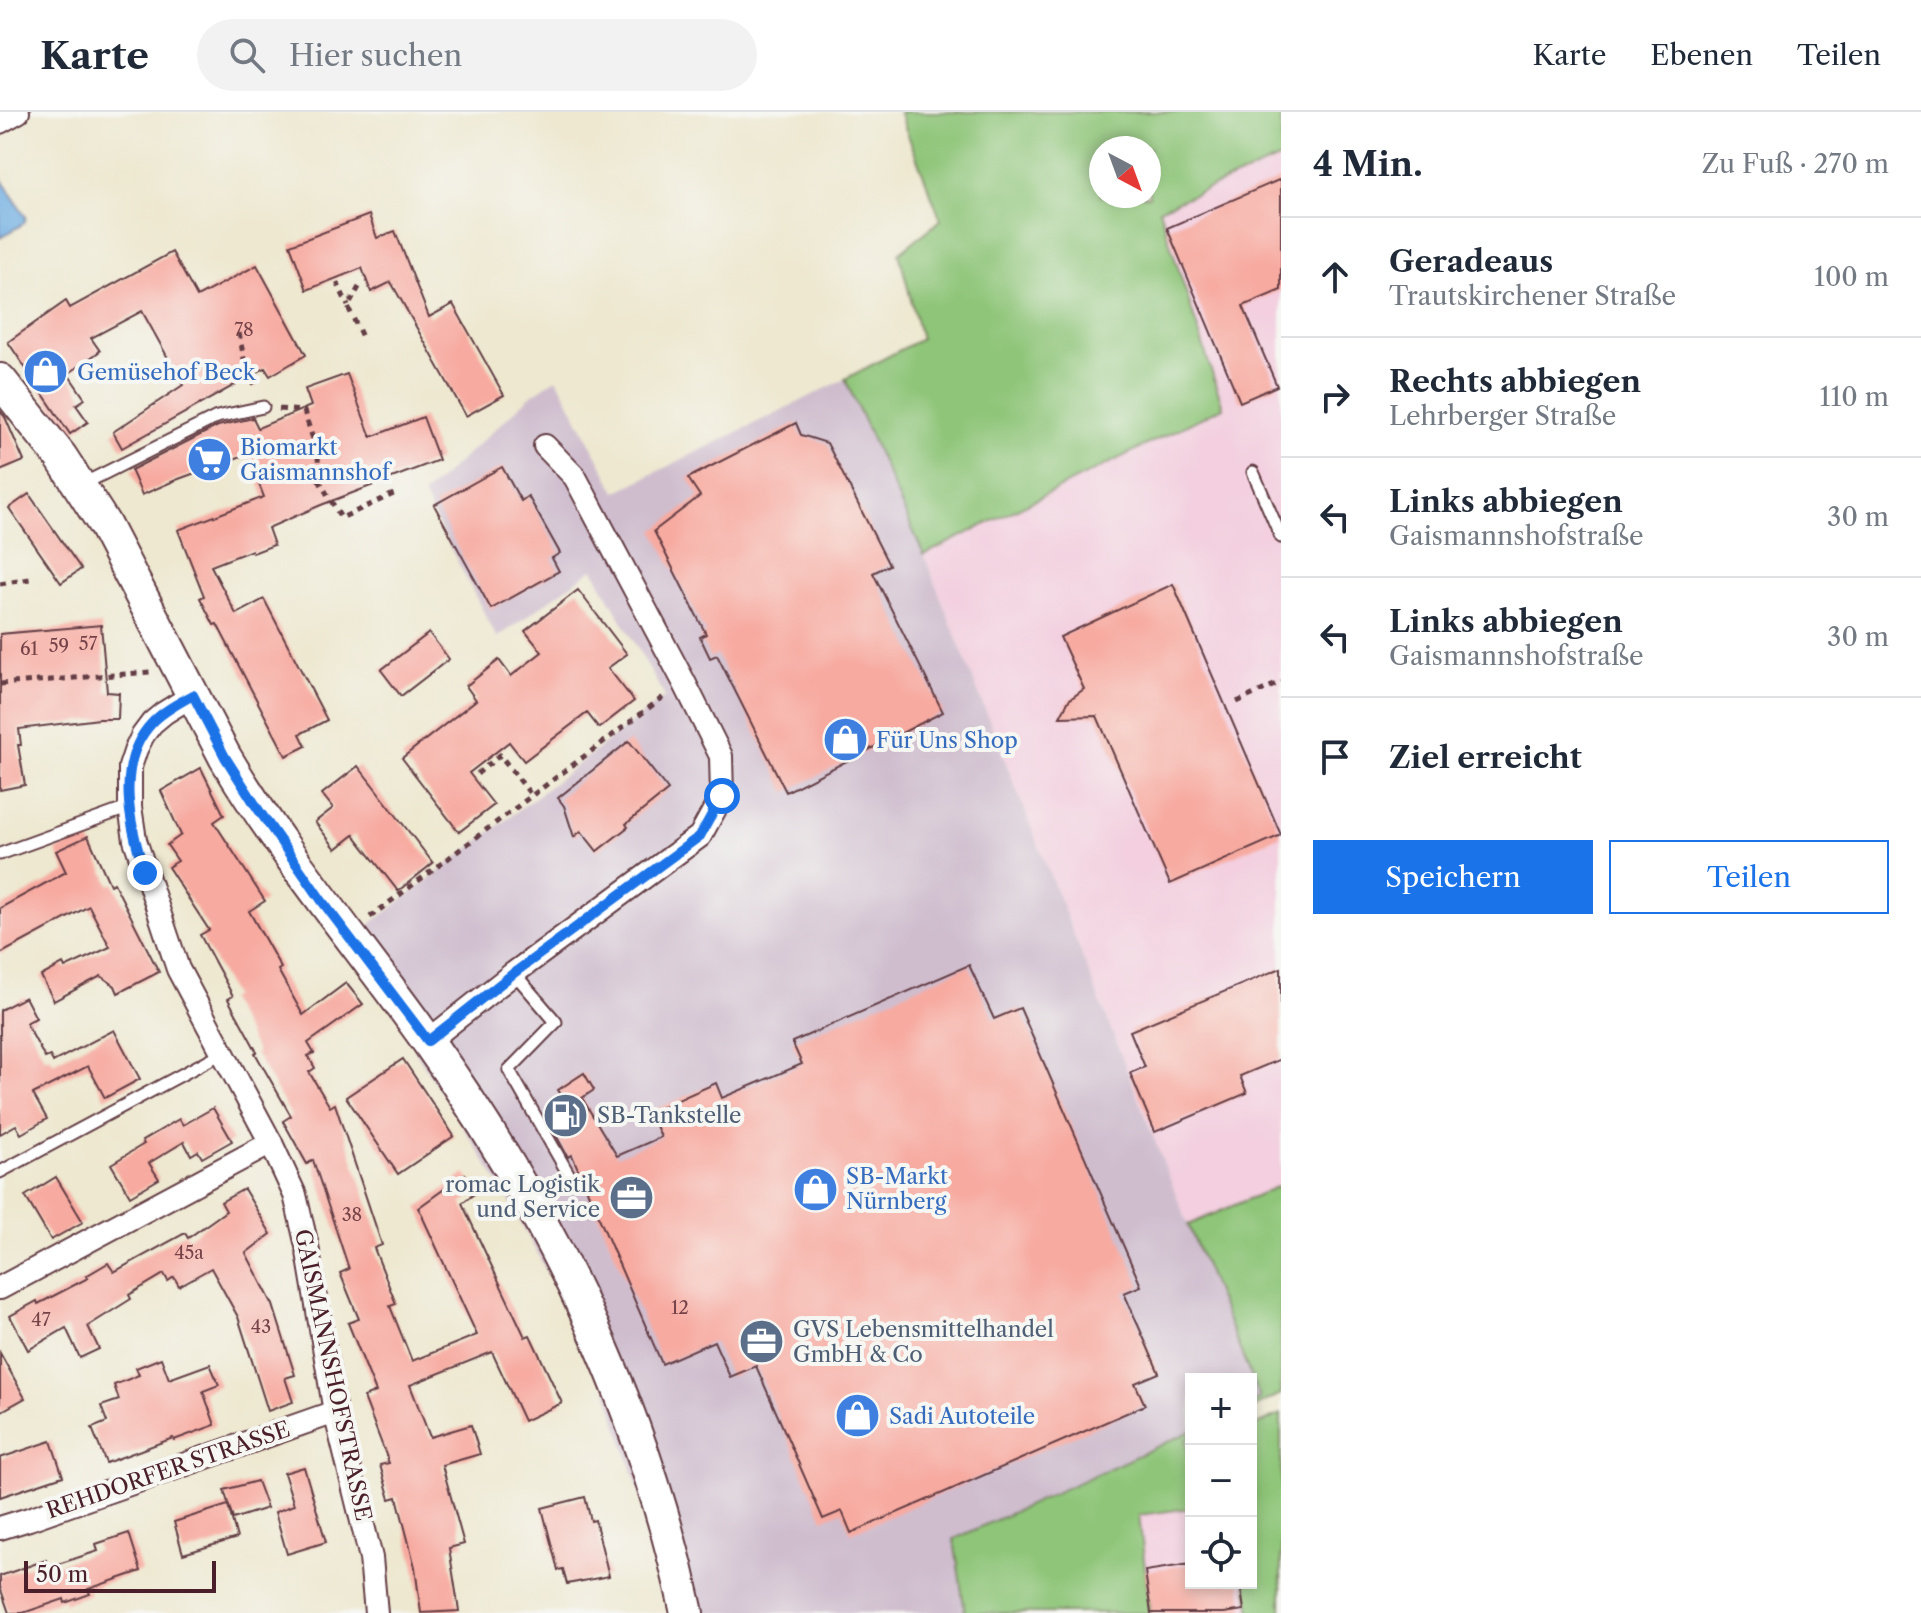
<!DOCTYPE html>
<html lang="de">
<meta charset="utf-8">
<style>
body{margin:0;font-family:"Libre Caslon Text",serif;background:#f2f2f3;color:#1f2937}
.controls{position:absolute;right:24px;bottom:24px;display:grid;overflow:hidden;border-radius:0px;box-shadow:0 4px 12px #0003}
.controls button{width:72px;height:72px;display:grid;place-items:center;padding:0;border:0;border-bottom:2px solid #e0e1e3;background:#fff;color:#1f2937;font:40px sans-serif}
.compass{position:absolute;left:1089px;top:24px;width:72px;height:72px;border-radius:50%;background:#fff;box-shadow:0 4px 12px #0003;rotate:139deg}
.scale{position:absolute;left:24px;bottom:20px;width:192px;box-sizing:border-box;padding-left:8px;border:4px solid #4a1f2b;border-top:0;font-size:22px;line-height:28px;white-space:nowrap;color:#4a1f2b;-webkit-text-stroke:6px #f6f6f2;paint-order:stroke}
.stop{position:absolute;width:24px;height:24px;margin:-18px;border:6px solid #1a73e8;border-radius:50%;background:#fff}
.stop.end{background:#1a73e8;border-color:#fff;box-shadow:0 2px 8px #0008}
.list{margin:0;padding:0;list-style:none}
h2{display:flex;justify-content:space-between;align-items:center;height:104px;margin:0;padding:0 32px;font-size:34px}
h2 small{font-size:26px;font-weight:400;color:#747a83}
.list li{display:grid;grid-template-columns:52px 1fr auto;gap:24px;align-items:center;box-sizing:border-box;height:120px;padding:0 32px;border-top:2px solid #e0e1e3}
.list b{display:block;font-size:30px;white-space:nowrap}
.list p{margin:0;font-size:26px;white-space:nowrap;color:#747a83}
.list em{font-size:26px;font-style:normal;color:#747a83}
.actions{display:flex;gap:16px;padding:24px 32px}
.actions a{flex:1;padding:18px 0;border:2px solid #1a73e8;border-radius:0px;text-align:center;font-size:28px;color:#1a73e8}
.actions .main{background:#1a73e8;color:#fff}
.icon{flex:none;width:44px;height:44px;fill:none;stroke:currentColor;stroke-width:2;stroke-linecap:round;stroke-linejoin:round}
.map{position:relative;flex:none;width:1281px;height:1501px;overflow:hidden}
header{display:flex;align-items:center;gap:48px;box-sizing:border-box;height:112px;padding:0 40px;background:#fff;border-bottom:2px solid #e0e1e3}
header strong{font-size:38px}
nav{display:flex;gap:44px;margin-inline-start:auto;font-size:28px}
.search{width:560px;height:72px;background:#f2f2f3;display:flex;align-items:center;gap:20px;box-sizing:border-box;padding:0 28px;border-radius:44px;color:#747a83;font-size:30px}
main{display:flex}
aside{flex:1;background:#fff}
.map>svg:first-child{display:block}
.built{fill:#f3cfdf}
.industrial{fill:#cfbdce}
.green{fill:#8ec578;stroke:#6c7252;stroke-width:2;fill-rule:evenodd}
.water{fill:#70aee2;stroke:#5d6686;stroke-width:2}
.building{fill:#f7aaa0}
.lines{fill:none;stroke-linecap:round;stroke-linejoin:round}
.lane-casing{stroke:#633d44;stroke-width:15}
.street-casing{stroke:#633d44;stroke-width:26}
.secondary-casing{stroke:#633d44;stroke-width:36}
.path{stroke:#633d44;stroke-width:5;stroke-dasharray:6 6;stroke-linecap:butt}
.lane{stroke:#fff;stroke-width:11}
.street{stroke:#fff;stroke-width:22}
.secondary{stroke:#fff;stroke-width:32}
.route{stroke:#1a73e8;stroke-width:10}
.labels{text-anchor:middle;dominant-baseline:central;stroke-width:8;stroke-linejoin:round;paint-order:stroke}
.number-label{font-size:18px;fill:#754248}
.shop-label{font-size:22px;fill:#366cbe;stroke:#f6f6f2;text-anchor:start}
.service-label{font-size:22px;fill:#4e5e75;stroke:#f6f6f2;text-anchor:start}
.street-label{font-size:22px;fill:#4a1f2b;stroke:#f6f6f2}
</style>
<header>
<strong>Karte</strong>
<div class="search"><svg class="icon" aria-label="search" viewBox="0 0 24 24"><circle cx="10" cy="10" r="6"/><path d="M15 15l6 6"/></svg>Hier suchen</div>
<nav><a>Karte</a><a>Ebenen</a><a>Teilen</a></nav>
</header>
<main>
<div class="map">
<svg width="1281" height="1501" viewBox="0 0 1281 1501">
<rect width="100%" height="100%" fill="#f6f6f2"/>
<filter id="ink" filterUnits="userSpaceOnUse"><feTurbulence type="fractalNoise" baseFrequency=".0125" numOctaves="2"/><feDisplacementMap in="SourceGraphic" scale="16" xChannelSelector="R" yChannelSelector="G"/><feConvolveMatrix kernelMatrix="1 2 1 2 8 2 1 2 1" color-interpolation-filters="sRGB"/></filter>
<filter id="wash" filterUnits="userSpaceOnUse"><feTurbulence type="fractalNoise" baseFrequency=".006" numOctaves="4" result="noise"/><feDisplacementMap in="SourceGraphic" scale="32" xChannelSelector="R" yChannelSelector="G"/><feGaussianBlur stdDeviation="1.8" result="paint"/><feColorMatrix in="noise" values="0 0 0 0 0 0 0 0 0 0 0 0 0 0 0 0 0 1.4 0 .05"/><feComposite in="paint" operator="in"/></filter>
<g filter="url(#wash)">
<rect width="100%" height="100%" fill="#eee8d0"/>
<!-- built -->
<g class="built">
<polygon points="1281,46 1281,1073 1188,1113 924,443 1223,295 1158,97"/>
<polygon points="1191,1396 1191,1471 1246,1471 1251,1501 1150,1501 1139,1403"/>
</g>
<!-- industrial -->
<polygon class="industrial" points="557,266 616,380 845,267 924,443 1188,1113 1260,1287 1251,1291 1251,1267 1191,1267 1191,1319 954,1427 965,1501 669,1501 653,1423 604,1269 507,1084 417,942 358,822 665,585 593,457 497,526 423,383 533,282"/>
<!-- green -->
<g class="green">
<path d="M899,0h382v46l-122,51 64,198 -299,148 -79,-176 76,-40 -22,-86 42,-33zM1149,36v48h-48v-48z"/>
<polygon points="1281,1073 1281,1282 1251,1297 1251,1291 1260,1286 1188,1113"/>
<polygon points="1281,1302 1281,1501 1251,1501 1246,1471 1251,1471 1251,1316"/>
<polygon points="1191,1319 1191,1325 1186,1328 1191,1359 1191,1396 1139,1403 1150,1501 965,1501 954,1427"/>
</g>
<!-- water -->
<polygon class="water" points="0,65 26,105 24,111 0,126"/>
<g id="blocks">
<!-- building -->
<g class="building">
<polygon points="1281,67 1281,178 1243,194 1277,274 1240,290 1167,116"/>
<polygon points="369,103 377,126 395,119 429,205 453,192 504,283 466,304 391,170 371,180 362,156 307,178 290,133"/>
<polygon points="172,140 197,185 257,153 306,243 270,264 265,256 122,336 113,320 183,273 142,199 91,226 100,239 68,262 85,287 76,293 88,310 70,322 8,230 66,189 70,196"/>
<polygon points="347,262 371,325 423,305 439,348 321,393 268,416 274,433 253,441 252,438 211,454 236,502 264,487 327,608 300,622 306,634 286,644 217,512 214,513 200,486 204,484 178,418 264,385 247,342 176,368 142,383 131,358 218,314 253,306 258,316 311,294 305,277"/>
<polygon points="0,299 5,305 24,349 0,359"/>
<polygon points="796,311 801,323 827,331 889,453 873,461 943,600 786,680 717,543 710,546 700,525 706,522 654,419 700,384 688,366"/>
<polygon points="502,355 521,389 528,384 560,441 552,446 559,459 491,497 434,393"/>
<polygon points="29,382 81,457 61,471 9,396"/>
<polygon points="1173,472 1281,723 1170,772 1097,604 1060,605 1069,588 1084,577 1060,525"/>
<polygon points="578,478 627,542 608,556 634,589 599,616 587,601 524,649 509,630 469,661 494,693 459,720 402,646 476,588 466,574 499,548 511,564 542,540 525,519"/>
<polygon points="101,513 107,580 119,581 118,607 99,607 19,617 21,633 18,633 25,673 0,678 0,522"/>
<polygon points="429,521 449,547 401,584 381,558"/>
<polygon points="629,629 668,678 626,712 628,715 597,739 581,719 574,725 564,694 558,686"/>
<polygon points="358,654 433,751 398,779 354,723 336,737 315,710 333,696 322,682"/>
<polygon points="201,656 224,703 214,710 265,789 249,799 281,856 278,858 303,903 346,871 363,892 308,931 314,941 308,944 315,956 309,960 330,995 335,992 382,1133 374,1136 396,1192 390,1194 412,1249 477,1223 422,1104 423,1104 418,1096 465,1062 478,1079 462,1091 525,1225 530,1223 562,1291 524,1309 492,1240 410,1273 430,1325 471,1313 480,1342 442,1353 464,1432 449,1436 459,1499 421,1501 415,1455 397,1385 390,1387 380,1353 389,1351 364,1285 376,1280 348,1211 359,1207 340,1161 349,1157 313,1048 307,1052 283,1009 291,1004 255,941 257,940 228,887 233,884 200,823 209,818 168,755 178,749 167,733 181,723 161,679"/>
<polygon points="88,724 110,773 114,771 159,860 118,881 115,874 101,864 54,889 41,864 63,852 65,856 110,835 89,794 0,842 0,796 66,760 56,739"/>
<polygon points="969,853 994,907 1020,896 1141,1174 1124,1181 1159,1261 1135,1271 1145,1293 851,1421 842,1399 823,1407 756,1254 730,1265 714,1229 662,1252 572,1043 568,1045 546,1005 566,990 558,978 584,961 594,978 582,986 617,1044 661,1025 650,1000 716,971 722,986 802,952 792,930"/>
<polygon points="1281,856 1281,947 1240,964 1247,981 1155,1020 1130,961 1145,955 1130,919"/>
<polygon points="25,885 36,906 26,911 45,946 50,944 53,950 114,918 140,967 105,986 88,954 33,982 47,1007 21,1022 16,1013 0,1022 0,898"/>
<polygon points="403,947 454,1024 398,1062 346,985"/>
<polygon points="213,996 232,1029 202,1046 198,1039 191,1043 184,1030 149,1051 159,1067 130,1084 111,1052 144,1032 142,1029 179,1007 183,1013"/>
<polygon points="56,1065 83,1110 51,1128 25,1084"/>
<polygon points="244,1077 271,1122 246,1141 273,1193 295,1263 285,1266 293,1290 268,1299 238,1205 211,1156 179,1174 174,1165 168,1169 164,1162 129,1183 131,1187 88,1214 99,1237 80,1246 66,1216 28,1238 10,1204 37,1189 38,1192 88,1166 86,1164 108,1151 114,1160 185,1121 188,1126 226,1099 221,1090"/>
<polygon points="0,1241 25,1286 0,1300"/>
<polygon points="161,1246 169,1267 210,1252 219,1273 203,1279 215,1313 174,1328 173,1326 106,1351 92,1316 107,1310 101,1294 119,1288 114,1273 139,1263 136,1256"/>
<polygon points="51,1329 63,1364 0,1385 0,1346"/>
<polygon points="304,1355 326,1430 287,1442 275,1400 294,1393 284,1361"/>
<polygon points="257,1369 267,1396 233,1407 224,1378"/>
<polygon points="585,1385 591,1409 595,1408 609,1464 567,1472 563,1457 558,1458 542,1396"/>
<polygon points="228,1393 237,1426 183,1442 174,1410"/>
<polygon points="129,1421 141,1459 88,1477 90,1482 65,1491 64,1487 23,1501 9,1501 0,1475 0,1464 46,1448 49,1455 98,1439 96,1432"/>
<polygon points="1191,1452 1191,1471 1240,1471 1244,1498 1224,1501 1151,1501 1145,1459"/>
</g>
</g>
</g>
<g filter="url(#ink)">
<use href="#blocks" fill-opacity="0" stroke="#633d44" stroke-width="2"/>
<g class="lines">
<defs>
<g id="lane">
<polyline points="1253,360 1281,425"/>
<polyline points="81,373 217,305 263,295"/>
<polyline points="0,742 130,695"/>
<polyline points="514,861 556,910 509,958 569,1063 530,1088"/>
<polyline points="0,1060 222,941"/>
</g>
<g id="street">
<polyline points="0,10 18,0"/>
<polyline points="193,583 164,601 152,611 143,623 136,637 130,655 130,695 135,728 178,857 271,1031 295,1083 307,1134 335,1300 371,1446 376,1501"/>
<polyline points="428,929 514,861 700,724 722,684 721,644 684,570 575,365 545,334"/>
<polyline points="0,1176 271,1031"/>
<polyline points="0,1416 29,1407 335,1300"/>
</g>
<path id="secondary" d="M0,268l61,77 43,67 121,233c60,101 136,190 204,286 122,171 214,364 258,570"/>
</defs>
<!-- lane casing -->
<use href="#lane" class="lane-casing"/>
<!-- street casing -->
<use href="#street" class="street-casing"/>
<!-- secondary casing -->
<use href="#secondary" class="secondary-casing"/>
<!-- path -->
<g class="path">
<polyline points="337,170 348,194"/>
<polyline points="359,175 348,195 363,227"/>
<polyline points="239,221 244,247 256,278"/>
<polyline points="279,297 304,299 318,343 319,368 341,406 398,380"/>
<polyline points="0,472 35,466"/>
<polyline points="0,572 150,560"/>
<polyline points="1237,590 1281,570"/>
<polyline points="477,662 500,643 532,684"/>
<polyline points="370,805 666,583"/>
</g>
<!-- lane -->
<use href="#lane" class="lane"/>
<!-- street -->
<use href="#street" class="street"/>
<!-- secondary -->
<use href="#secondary" class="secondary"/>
</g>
</g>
<g class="lines" filter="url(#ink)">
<!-- route -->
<path class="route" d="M145,761c-15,-46 -31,-110 7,-150 11,-12 27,-20 41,-28l32,62 33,52 64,92 106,140 86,-68 186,-137 22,-40"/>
</g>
<!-- icons -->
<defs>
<symbol id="shop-disc" viewBox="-11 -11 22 22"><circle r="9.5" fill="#3f7fe0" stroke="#f6f6f2"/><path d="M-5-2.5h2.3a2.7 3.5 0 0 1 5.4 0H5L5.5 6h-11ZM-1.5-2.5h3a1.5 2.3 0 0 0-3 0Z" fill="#fff"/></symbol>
<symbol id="supermarket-disc" viewBox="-11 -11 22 22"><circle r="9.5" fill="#3f7fe0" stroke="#f6f6f2"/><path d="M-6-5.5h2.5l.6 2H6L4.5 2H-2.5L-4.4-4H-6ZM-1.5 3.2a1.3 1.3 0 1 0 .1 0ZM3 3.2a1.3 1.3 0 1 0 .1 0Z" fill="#fff"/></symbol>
<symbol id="fuel-disc" viewBox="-11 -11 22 22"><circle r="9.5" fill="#5c6f8a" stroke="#f6f6f2"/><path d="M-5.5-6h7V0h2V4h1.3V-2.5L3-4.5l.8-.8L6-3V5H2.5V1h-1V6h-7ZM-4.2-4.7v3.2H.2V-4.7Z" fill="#fff"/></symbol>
<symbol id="office-disc" viewBox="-11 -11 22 22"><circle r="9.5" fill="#5c6f8a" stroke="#f6f6f2"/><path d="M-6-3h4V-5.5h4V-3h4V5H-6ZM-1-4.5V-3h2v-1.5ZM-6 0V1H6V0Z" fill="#fff"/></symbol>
</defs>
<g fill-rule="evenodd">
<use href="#shop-disc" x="20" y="234" width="51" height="51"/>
<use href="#supermarket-disc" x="184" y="322" width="51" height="51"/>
<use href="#shop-disc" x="820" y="602" width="51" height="51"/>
<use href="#fuel-disc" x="540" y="978" width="51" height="51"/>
<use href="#shop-disc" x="790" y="1052" width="51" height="51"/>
<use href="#office-disc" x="606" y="1060" width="51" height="51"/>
<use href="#office-disc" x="736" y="1204" width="51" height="51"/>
<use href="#shop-disc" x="832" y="1278" width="51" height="51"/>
</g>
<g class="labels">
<!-- number labels -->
<g class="number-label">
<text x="244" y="218">78</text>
<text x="88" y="532">57</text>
<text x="59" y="534">59</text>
<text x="29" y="537">61</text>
<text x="352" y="1103">38</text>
<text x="189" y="1141">45a</text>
<text x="680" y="1196">12</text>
<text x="41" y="1208">47</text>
<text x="261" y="1215">43</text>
</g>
<!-- shop labels -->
<g class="shop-label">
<text x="77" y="260">Gemüsehof Beck</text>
<text x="240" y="335">Biomarkt<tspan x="240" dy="25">Gaismannshof</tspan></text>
<text x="876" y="628">Für Uns Shop</text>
<text x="846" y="1064">SB-Markt<tspan x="846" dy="25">Nürnberg</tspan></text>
<text x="889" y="1304">Sadi Autoteile</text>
</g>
<!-- service labels -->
<g class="service-label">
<text x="597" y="1003">SB-Tankstelle</text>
<text x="600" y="1072" text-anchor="end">romac Logistik<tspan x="600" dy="25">und Service</tspan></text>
<text x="793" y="1217">GVS Lebensmittelhandel<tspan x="793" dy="25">GmbH &amp; Co</tspan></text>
</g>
<!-- street labels -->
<g class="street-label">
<text transform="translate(333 1263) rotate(78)">GAISMANNSHOFSTRASSE</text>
<text transform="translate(168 1358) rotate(-19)">REHDORFER STRASSE</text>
</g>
</g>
</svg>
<div class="controls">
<button>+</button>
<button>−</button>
<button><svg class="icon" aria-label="locate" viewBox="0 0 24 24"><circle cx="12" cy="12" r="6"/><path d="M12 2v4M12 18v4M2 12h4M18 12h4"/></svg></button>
</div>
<svg class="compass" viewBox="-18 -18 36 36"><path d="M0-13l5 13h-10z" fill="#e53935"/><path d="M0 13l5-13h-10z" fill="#747a83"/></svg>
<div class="scale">50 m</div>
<div class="stop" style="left:722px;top:684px"></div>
<div class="stop end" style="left:145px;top:761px"></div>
</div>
<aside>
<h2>4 Min.<small>Zu Fuß · 270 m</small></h2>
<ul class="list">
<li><svg class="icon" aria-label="ahead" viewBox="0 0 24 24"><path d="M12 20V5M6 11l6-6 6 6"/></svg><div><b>Geradeaus</b><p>Trautskirchener Straße</p></div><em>100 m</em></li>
<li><svg class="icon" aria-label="right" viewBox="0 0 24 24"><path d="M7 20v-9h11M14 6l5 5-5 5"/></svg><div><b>Rechts abbiegen</b><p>Lehrberger Straße</p></div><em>110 m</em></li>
<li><svg class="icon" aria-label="left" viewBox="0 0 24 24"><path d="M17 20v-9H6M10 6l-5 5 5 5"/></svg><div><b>Links abbiegen</b><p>Gaismannshofstraße</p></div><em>30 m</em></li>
<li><svg class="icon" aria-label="left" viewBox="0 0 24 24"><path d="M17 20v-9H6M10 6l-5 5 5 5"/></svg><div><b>Links abbiegen</b><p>Gaismannshofstraße</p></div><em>30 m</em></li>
<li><svg class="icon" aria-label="arrive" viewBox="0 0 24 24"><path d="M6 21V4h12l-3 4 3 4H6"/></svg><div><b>Ziel erreicht</b></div></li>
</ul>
<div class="actions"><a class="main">Speichern</a><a>Teilen</a></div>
</aside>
</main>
